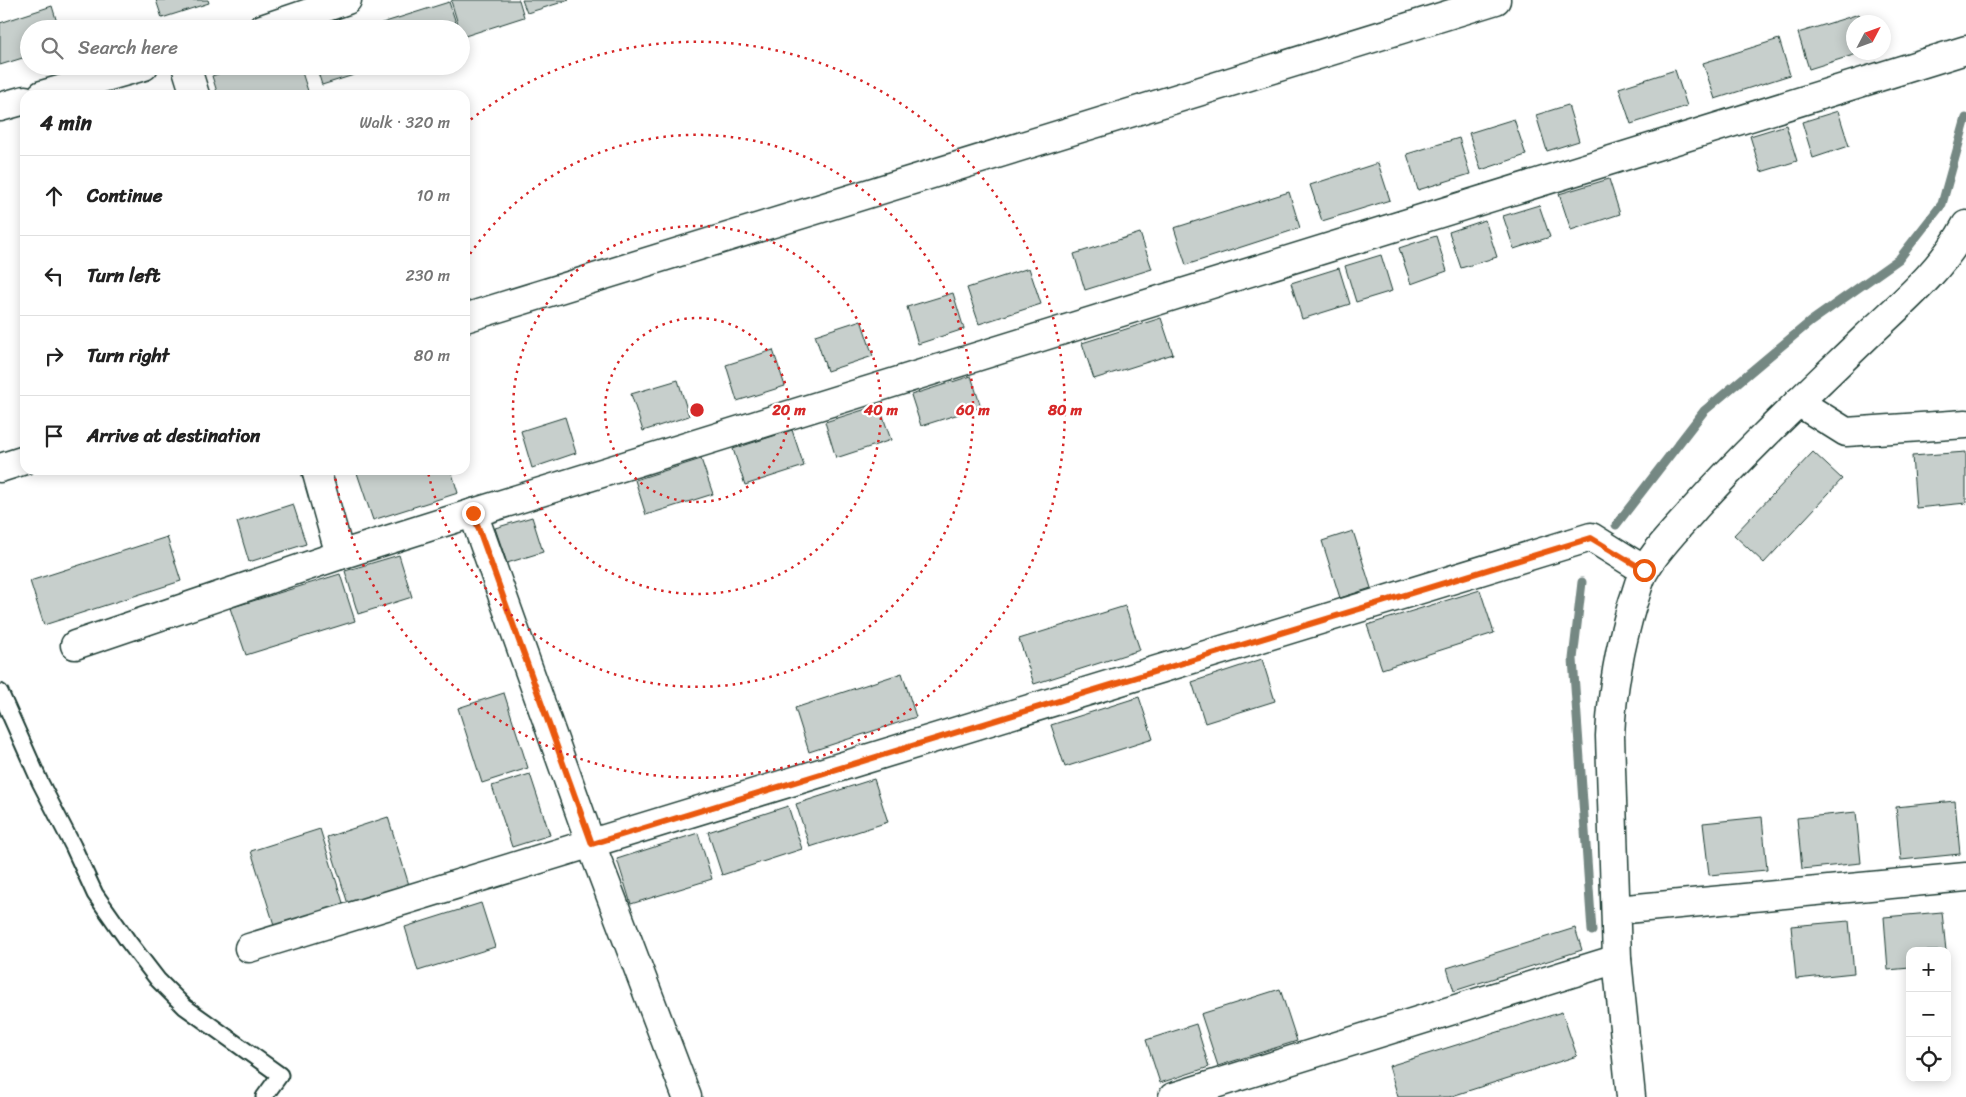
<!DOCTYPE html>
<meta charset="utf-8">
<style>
body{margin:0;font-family:Sriracha,sans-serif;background:#f2f2f2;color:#222}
.controls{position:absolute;right:15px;bottom:15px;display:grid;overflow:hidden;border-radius:10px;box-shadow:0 2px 12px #0003}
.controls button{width:45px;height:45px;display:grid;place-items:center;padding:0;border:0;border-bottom:1px solid #e0e0e0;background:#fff;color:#222;font:25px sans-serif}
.compass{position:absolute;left:1846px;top:15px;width:45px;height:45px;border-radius:50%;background:#fff;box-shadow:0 2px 12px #0003;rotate:49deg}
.stop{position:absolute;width:15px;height:15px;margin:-11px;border:4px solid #ea580c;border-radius:50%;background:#fff}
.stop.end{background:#ea580c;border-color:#fff;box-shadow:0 1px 5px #0008}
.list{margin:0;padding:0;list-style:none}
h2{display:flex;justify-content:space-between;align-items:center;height:65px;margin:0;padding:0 20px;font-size:21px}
h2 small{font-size:16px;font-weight:400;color:#767676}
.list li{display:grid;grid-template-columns:32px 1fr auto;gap:15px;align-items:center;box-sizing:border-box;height:80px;padding:0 20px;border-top:1px solid #e0e0e0}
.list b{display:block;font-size:19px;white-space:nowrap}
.list em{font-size:16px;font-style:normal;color:#767676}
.icon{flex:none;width:28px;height:28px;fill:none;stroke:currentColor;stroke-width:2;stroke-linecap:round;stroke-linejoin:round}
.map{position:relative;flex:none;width:1966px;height:1097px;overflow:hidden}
.search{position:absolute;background:#fff;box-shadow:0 2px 12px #0003;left:20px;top:20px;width:450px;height:55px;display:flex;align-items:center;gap:12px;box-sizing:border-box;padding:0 18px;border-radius:28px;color:#767676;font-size:19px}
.panel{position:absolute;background:#fff;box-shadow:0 2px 12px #0003;left:20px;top:90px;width:450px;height:385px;border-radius:15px}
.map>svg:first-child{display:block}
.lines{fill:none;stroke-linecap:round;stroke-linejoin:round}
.stream{stroke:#758883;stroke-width:9}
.building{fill:#c7cfcc;stroke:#1f3d34}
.lane-casing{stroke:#1f3d34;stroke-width:19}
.street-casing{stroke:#1f3d34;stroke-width:31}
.lane{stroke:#fff;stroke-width:15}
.street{stroke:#fff;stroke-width:28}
.route{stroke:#ea580c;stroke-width:6}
.ring{fill:none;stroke:#d62828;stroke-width:2.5;stroke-dasharray:2.5 5}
.centre{fill:#d62828;stroke:#fff;stroke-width:2.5}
.ring-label{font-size:15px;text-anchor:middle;font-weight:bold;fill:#d62828;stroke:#fff;stroke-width:4.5;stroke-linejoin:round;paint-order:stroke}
</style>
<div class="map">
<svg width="1966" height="1097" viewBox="0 0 1966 1097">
<rect width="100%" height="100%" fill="#fff"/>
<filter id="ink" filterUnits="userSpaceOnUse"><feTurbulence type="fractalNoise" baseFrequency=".02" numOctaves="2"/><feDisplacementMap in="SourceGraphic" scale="10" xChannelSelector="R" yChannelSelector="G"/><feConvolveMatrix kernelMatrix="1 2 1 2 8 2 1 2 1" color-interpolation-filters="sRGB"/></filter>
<g filter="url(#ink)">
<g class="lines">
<!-- stream -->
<g class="stream">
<polyline points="1616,525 1704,411 1810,322 1899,259 1942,204 1966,118"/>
<polyline points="1582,582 1573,659 1592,931"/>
</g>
</g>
<!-- building -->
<g class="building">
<polygon points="156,0 208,0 209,3 162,18"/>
<polygon points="454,0 519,0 524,17 462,37 451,1"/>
<polygon points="522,0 569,0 527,13"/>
<polygon points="449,2 458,29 363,29"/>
<polygon points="52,6 59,29 29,29 29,56 0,65 0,23"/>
<polygon points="1859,14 1862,22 1854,22 1854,52 1863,52 1809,69 1798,33"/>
<polygon points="1779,39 1790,75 1715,99 1703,63"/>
<polygon points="241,66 300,66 308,91 295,95 218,95 212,76"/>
<polygon points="316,66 354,66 357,74 322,85"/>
<polygon points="1675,70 1687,106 1631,124 1619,88"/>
<polygon points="1568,105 1579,141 1547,151 1536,115"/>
<polygon points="1838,111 1849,146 1813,158 1802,122"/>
<polygon points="1514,119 1526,155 1481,170 1469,133"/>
<polygon points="1786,125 1797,161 1761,172 1750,136"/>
<polygon points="1459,138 1470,174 1418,190 1407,154"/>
<polygon points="1378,163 1390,200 1322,221 1310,185"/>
<polygon points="1609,179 1620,214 1571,230 1559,194"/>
<polygon points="1289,192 1300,228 1186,265 1174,228"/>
<polygon points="1539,205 1550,237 1514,249 1503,216"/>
<polygon points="1485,220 1497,257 1461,268 1449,232"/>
<polygon points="1140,233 1152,269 1085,290 1074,254"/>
<polygon points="1436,236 1447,271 1411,284 1399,248"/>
<polygon points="1381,255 1392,291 1356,302 1345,266"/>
<polygon points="1029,268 1041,304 979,324 967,288"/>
<polygon points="1339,268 1350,304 1302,319 1291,283"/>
<polygon points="953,293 964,329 918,344 907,307"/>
<polygon points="1161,318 1173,354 1094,379 1082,343"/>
<polygon points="861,320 873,356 827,371 815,335"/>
<polygon points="773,350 785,386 737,401 726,365"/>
<polygon points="971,376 981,407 921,426 911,395"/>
<polygon points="678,380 689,416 643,431 631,394"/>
<polygon points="879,405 891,440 836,458 825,422"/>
<polygon points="565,417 576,453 532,468 521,431"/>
<polygon points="792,430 804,466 745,485 733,449"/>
<polygon points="1813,452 1842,479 1764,563 1734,535"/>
<polygon points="1966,452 1966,503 1916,508 1912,456"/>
<polygon points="701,459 713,494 646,515 635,480"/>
<polygon points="356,470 451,470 458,493 373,520"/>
<polygon points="293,504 306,544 249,562 237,522"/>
<polygon points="532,517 543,552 507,563 495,528"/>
<polygon points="1353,531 1371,588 1340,598 1322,541"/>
<polygon points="167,537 181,581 44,625 30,581"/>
<polygon points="399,555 412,597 358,614 345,571"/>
<polygon points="340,574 355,621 246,655 230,608"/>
<polygon points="1480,590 1494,633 1382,669 1367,625"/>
<polygon points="1125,606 1140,650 1034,684 1019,639"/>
<polygon points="1262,659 1275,701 1205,723 1192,682"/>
<polygon points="902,673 916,717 809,752 795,708"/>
<polygon points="504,693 528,768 482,783 458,708"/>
<polygon points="1139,697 1153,739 1065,767 1051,725"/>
<polygon points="530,774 550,835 512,847 492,786"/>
<polygon points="874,779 888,822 810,847 796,804"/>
<polygon points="1955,801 1960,854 1901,860 1896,807"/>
<polygon points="788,806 802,849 722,875 708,832"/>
<polygon points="1856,812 1861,863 1802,869 1797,818"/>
<polygon points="388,817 409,885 348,904 327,837"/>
<polygon points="1762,817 1767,870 1709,875 1703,823"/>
<polygon points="320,829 344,906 275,928 251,851"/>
<polygon points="698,833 712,879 631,904 617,859"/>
<polygon points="481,903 495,947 418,971 405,927"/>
<polygon points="1942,912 1946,951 1910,951 1910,968 1888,970 1884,917"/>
<polygon points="1849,921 1854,973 1796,979 1791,926"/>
<polygon points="1575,928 1582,950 1454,991 1447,968"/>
<polygon points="1280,989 1297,1041 1218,1066 1201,1014"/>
<polygon points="1562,1012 1577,1056 1449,1097 1398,1097 1389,1066"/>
<polygon points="1196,1024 1209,1067 1160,1083 1146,1040"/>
</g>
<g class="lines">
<defs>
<polyline id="lane" points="0,692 40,782 73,846 95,894 128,941 158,980 185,1007 280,1075 264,1097"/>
<g id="street">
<polyline points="262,29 347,0"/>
<polyline points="186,66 195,95"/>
<polyline points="42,95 144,66"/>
<polyline points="0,107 25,100"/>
<polyline points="465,318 1496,0"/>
<polyline points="1798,402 1846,432 1966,424"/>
<polyline points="0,468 25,460"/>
<polyline points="316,470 340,555"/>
<polyline points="473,513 591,844 687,1097"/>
<polyline points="75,645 340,555 473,513 1966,50"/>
<polyline points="1616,910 1966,877"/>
<polyline points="249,948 1591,537 1644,570"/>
<polyline points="1173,1097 1617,959"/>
<path d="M1631,1097l-14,-138 -7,-223c2,-46 10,-91 23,-134 4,-10 6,-23 12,-32 12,-22 33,-42 50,-62 54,-60 113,-115 171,-171 36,-34 76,-67 100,-112"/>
</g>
</defs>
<!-- lane casing -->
<use href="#lane" class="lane-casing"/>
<!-- street casing -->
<use href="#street" class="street-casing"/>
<!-- lane -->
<use href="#lane" class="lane"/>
<!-- street -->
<use href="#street" class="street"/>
</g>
</g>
<g class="lines" filter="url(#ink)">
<!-- route -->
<polyline class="route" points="473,513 592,844 1591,538 1644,570"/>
</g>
<!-- distance rings -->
<g class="ring">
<circle cx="697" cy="410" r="92"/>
<circle cx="697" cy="410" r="184"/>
<path d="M466 260A276 276 0 1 1 428 472"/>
<path d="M465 124A368 368 0 1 1 334 471"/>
</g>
<circle cx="697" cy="410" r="8" class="centre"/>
<g class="ring-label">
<text x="789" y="415">20 m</text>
<text x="881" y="415">40 m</text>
<text x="973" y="415">60 m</text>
<text x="1065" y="415">80 m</text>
</g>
</svg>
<div class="controls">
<button>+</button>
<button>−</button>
<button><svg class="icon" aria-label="locate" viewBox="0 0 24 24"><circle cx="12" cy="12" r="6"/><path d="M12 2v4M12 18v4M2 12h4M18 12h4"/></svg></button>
</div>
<svg class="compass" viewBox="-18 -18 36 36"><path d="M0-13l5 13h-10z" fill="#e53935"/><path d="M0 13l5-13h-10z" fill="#767676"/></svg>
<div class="stop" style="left:1644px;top:570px"></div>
<div class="stop end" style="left:473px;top:513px"></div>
<div class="search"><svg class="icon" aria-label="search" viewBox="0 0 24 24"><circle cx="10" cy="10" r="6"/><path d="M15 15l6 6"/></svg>Search here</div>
<section class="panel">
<h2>4 min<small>Walk · 320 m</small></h2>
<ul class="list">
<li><svg class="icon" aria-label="ahead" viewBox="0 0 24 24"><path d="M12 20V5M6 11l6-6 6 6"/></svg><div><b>Continue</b></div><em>10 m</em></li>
<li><svg class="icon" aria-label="left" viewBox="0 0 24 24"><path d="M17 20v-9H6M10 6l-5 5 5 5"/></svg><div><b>Turn left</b></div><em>230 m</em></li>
<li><svg class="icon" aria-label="right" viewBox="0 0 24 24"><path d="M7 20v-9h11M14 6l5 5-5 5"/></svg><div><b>Turn right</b></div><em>80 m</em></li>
<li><svg class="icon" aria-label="arrive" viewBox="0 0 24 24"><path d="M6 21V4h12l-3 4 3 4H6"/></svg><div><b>Arrive at destination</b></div></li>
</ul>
</section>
</div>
